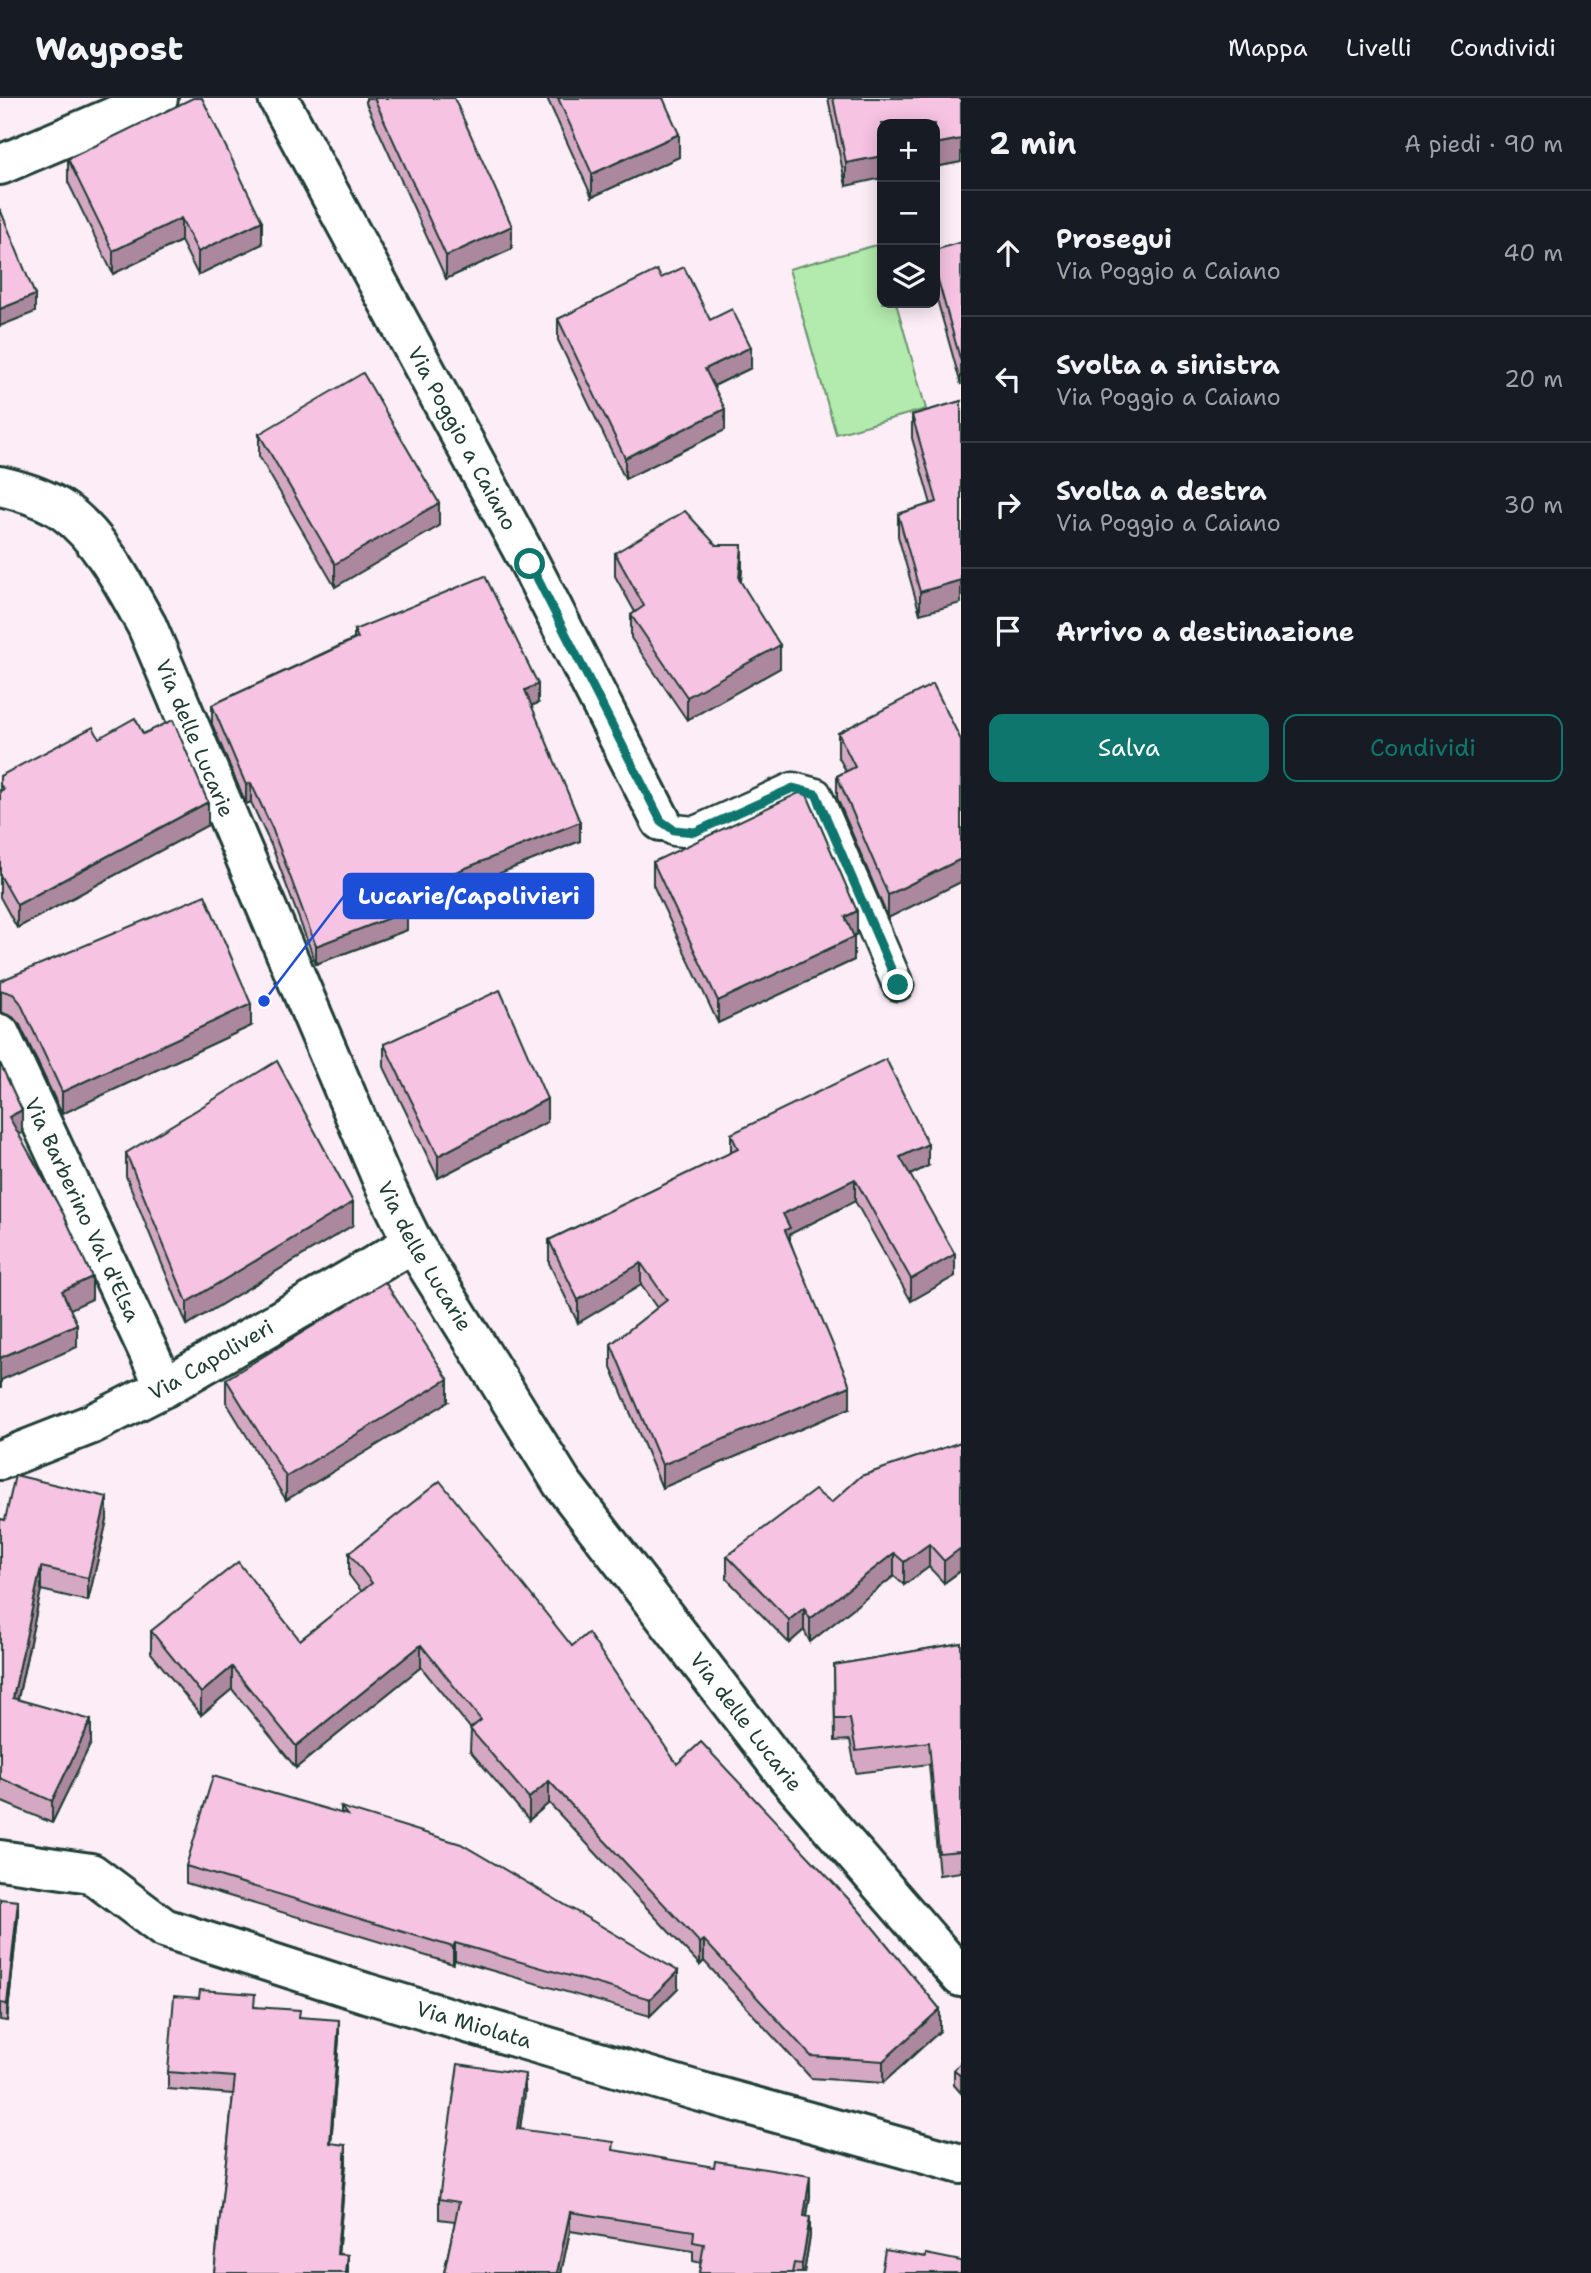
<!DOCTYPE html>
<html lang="it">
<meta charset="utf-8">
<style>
body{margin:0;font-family:"Shantell Sans",sans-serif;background:#20242c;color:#f1f3f6}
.controls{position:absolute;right:21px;top:21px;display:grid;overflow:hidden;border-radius:14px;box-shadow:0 4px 18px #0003}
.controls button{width:63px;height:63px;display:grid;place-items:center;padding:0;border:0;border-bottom:2px solid #363941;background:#171b24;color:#f1f3f6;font:35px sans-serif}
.stop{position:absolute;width:21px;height:21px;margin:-16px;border:5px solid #0f766e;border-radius:50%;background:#fff}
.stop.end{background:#0f766e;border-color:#fff;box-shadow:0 2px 7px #0008}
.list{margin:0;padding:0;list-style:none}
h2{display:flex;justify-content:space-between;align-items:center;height:91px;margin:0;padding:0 28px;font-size:30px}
h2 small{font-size:23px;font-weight:400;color:#9ea1a6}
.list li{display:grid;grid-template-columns:46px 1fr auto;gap:21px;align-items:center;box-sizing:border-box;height:126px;padding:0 28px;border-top:2px solid #363941}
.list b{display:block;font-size:26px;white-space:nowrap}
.list p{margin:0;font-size:23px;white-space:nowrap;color:#9ea1a6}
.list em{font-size:23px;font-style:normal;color:#9ea1a6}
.actions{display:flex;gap:14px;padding:21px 28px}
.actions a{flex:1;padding:16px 0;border:2px solid #0f766e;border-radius:14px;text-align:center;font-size:24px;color:#0f766e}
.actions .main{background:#0f766e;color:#fff}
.icon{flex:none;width:38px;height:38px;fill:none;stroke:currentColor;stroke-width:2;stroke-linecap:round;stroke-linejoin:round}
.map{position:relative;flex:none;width:961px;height:2175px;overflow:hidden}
header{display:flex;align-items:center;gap:42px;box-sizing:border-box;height:98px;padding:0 35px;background:#171b24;border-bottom:2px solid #363941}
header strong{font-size:33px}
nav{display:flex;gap:38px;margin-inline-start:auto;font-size:24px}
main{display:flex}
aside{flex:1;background:#171b24}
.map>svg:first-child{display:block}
.green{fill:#b3eaad;stroke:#699470;stroke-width:2}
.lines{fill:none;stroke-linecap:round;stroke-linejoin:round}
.lane-casing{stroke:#1f3d34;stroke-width:35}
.street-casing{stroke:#1f3d34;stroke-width:44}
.lane{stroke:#fff;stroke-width:30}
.street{stroke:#fff;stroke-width:38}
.wall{fill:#d4a8c2;stroke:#1f3d34;stroke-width:2}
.shaded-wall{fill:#ac889e;stroke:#1f3d34;stroke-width:2}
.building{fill:#f6c3e2;stroke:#1f3d34;stroke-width:2}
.route{stroke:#0f766e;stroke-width:9}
.labels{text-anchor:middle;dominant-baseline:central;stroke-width:5;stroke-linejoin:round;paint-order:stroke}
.street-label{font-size:21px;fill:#1f3d34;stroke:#fff}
.leader{fill:none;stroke:#1d4ed8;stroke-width:2.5}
.callout-dot{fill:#1d4ed8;stroke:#fff;stroke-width:2.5}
.callout{fill:#1d4ed8;stroke:#1d4ed8;stroke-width:2.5}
.callout-label{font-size:23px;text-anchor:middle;font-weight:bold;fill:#fff}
</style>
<header>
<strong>Waypost</strong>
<nav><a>Mappa</a><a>Livelli</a><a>Condividi</a></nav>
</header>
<main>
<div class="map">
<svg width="961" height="2175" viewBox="0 0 961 2175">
<rect width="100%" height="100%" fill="#fcedf6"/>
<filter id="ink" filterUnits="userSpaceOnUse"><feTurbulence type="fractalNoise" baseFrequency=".0143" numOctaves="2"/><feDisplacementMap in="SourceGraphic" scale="14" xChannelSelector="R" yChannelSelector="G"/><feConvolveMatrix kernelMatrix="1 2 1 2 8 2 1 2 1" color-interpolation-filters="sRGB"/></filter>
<g filter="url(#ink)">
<!-- green -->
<polygon class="green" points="880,146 882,155 882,205 896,205 926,311 836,336 789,171"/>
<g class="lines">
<defs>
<polyline id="lane" points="661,723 674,732 695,734 793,690 816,696 898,887"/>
<g id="street">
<path id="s1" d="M278,0l252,466 131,257"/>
<polyline points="0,67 158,0"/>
<path id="s2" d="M0,388c22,5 47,13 65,26 36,26 61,76 82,114l237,558 29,59 149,240 225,293 174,201"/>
<path id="s3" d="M0,936l165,353"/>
<path id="s4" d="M0,1362l92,-36 73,-37 248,-144"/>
<path id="s5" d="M0,1762l91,13 73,55 202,65 328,97 267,74"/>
</g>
</defs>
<!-- lane casing -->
<use href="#lane" class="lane-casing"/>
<!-- street casing -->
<use href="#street" class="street-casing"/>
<!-- lane -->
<use href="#lane" class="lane"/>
<!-- street -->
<use href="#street" class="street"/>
</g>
<!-- wall -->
<g class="wall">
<polygon points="366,0 454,0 512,151 446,181 366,5"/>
<polygon points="547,0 663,0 679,59 592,99"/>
<polygon points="828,0 961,0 961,64 935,69 935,26 846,88"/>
<polygon points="68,61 262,146 198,177 181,143 113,176 68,84"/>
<polygon points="961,144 961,287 935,194 935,171"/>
<polygon points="661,180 710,222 751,270 714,288 725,332 625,381 558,242 558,221"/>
<polygon points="961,303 920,516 898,438 898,416 931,406 912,340 912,317"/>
<polygon points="259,336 439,428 335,489 259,358"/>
<polygon points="716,447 742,470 741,484 780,570 687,622 631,540 631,517 635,514 615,478 615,455"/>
<polygon points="354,532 538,605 531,608 580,743 407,812 407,832 316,866 272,749 251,704 246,706 212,626 212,607 354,541"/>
<polygon points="838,635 961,642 961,784 888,820 837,700 837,678 846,673 838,658"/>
<polygon points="143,636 208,727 17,830 0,799 0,678 99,640"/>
<polygon points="653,764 857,836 854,838 854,862 718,925 653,787"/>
<polygon points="0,883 251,928 62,1016 20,927 13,919 1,914"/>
<polygon points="384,946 547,1024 438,1080 384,969"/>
<polygon points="731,1036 928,1068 910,1077 955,1178 911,1203 855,1103 790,1136 790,1143 850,1310 662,1390 611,1269 611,1246 657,1210 641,1187 578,1225 549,1165 549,1142 731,1055"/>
<polygon points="126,1055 353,1127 187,1227 126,1078"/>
<polygon points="226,1281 448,1304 286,1402 226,1304"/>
<polygon points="961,1344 961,1473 944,1485 929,1469 904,1487 894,1478 810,1544 804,1532 789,1545 727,1481 727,1458 831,1405"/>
<polygon points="0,1421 5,1422 107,1422 88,1503 41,1492 18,1601 91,1645 52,1725 0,1703"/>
<polygon points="349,1455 572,1548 677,1666 940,1933 883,1985 811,1980 704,1863 700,1867 549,1705 529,1722 470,1653 471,1631 421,1569 296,1670 232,1591 201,1617 151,1555 151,1533 300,1542 362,1494 349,1477"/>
<polygon points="961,1545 961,1774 939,1777 929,1666 856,1675 850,1642 835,1643 834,1567"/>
<polygon points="341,1709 678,1890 650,1918 455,1862 453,1866 186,1785 186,1768 341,1715"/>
<polygon points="0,1801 18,1819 7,1923 0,1922"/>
<polygon points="255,1909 300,1919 339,1939 331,2045 346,2064 338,2156 348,2157 348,2175 214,2175 233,1996 168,1991 168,1974"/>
<polygon points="961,1965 961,1995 954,1987 954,1971"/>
<polygon points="525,1995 520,2031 810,2098 807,2118 810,2138 804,2175 699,2175 701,2165 693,2163 693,2153 570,2133 561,2175 444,2175 455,2123 439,2121 439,2101"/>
</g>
<!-- shaded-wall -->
<g class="shaded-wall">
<polygon points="679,36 679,59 592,99 592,76"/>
<polygon points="961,41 961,64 935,69 935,46"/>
<polygon points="882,58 882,80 846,88 846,65"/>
<polygon points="181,120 181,143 113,176 113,153"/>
<polygon points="262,123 262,146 198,177 198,154"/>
<polygon points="512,128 512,151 446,181 446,158"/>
<polygon points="35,197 35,214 0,228 0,211"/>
<polygon points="751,249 751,270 705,292 705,271"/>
<polygon points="725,311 725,332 625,381 625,360"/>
<polygon points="439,405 439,428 335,489 335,466"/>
<polygon points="742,447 742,470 739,504 739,481"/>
<polygon points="961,482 961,505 920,516 920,494"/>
<polygon points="780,547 780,570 687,622 687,599"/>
<polygon points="538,586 538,605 525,610 525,592"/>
<polygon points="251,685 251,704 246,706 246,687"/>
<polygon points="208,704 208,727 17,830 17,807"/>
<polygon points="580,724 580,743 401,815 401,796"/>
<polygon points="961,761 961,784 888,820 888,797"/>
<polygon points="407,813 407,832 316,866 316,848"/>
<polygon points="857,813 857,836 845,842 845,819"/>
<polygon points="854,839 854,862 718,925 718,903"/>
<rect x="0" y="892" width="1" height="22"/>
<polygon points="251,906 251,928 62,1016 62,994"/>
<polygon points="547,1001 547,1024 438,1080 438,1058"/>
<polygon points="22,1012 22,1035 9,1041 9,1019"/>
<polygon points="928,1046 928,1068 900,1082 900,1059"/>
<polygon points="855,1081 855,1103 790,1136 790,1152 785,1154 783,1116"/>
<polygon points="353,1104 353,1127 187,1227 187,1204"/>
<polygon points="955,1156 955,1178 911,1203 911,1181"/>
<polygon points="641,1165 641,1187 578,1225 578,1202"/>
<polygon points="92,1179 92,1201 62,1215 62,1193"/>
<polygon points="77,1226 77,1249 1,1282 1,1290 0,1290 0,1260"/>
<polygon points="448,1281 448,1304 286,1402 286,1379"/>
<polygon points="850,1288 850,1310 662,1390 662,1367"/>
<polygon points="107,1399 107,1422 88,1503 88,1480"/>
<polygon points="929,1446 929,1469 904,1487 904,1464"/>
<polygon points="960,1450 960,1473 944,1485 944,1463"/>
<polygon points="894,1455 894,1478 810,1544 810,1521"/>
<polygon points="41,1469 41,1492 13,1623 13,1600"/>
<polygon points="804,1510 804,1532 789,1545 789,1522"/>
<polygon points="421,1547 421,1569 296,1670 296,1648"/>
<polygon points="232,1569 232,1591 201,1617 201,1595"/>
<polygon points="91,1622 91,1645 52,1725 52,1703"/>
<polygon points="549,1683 549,1705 529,1722 529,1700"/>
<polygon points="18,1803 18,1819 7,1923 7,1906"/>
<polygon points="704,1842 704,1863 700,1867 700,1845"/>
<polygon points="455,1845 455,1862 453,1866 453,1849"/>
<polygon points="678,1873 678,1890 650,1918 650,1901"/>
<polygon points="940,1911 940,1933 883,1985 883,1963"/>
<polygon points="339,1922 339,1939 330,2062 330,2045"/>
<polygon points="525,1976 525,1995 517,2050 517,2031"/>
<polygon points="346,2047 346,2064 337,2172 337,2156"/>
<polygon points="810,2078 810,2098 804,2137 804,2118"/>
<polygon points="570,2114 570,2133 561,2175 557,2175"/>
<polygon points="810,2119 810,2138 804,2175 802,2175 802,2166"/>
</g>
<!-- building -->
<g class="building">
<polygon points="193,0 202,0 262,123 198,154 181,120 113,153 68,61"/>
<polygon points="374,0 454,0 512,128 446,158"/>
<polygon points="558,0 663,0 679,36 592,76"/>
<polygon points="833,0 961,0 961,41 935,46 935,26 882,26 882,58 846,65"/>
<polygon points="0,111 35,197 0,211"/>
<polygon points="961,144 961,264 935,171 935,152"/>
<polygon points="684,169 710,222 732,211 751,249 705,271 725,311 625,360 558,221 657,172 661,180"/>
<polygon points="363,275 439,405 335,466 259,336"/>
<polygon points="961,303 961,482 920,494 898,416 937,404 912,317"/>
<polygon points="685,413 716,447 742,447 739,481 780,547 687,599 631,517 644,508 615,455"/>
<polygon points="485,478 538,586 525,592 580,724 401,796 407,813 316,848 272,730 251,685 246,687 212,607 358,540 354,532"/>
<polygon points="933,586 961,642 961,761 888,797 837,678 855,669 838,635"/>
<polygon points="135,620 143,636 173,622 208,704 17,807 0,777 0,693 4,691 0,687 0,678 93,629 99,640"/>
<polygon points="805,692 857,813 845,819 854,839 718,903 653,764"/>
<polygon points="205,797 251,906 62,994 20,904 13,896 0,892 0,883"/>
<polygon points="500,892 547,1001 438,1058 384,946"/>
<polygon points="886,961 928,1046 900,1059 955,1156 911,1181 855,1081 783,1116 790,1130 785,1132 850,1288 662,1367 611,1246 667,1202 641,1165 578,1202 549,1142 738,1051 731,1036"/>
<polygon points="277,963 353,1104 187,1204 126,1055"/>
<polygon points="0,965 22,1012 9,1019 64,1117 92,1179 62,1193 77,1226 0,1260"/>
<polygon points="385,1184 448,1281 286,1379 226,1281"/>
<polygon points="961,1344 961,1450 944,1463 929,1446 904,1464 894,1455 810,1521 804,1510 789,1522 727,1458 815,1392 831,1405 861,1378"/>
<polygon points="15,1377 107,1399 88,1480 41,1469 13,1600 91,1622 52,1703 0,1680 0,1421 5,1422"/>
<polygon points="440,1383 572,1548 588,1535 677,1666 701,1644 857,1810 940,1911 883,1963 811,1958 704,1842 700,1845 549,1683 529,1700 470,1631 481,1622 421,1547 296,1648 232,1569 201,1595 151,1533 238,1464 300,1542 372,1485 349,1455"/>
<polygon points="961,1545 961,1753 939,1755 929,1644 856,1653 850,1621 835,1621 834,1567"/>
<polygon points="213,1678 347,1717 341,1709 461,1746 678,1873 650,1901 455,1845 453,1849 186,1768"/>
<polygon points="0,1801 18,1803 7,1906 0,1905"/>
<polygon points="200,1892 255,1896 254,1909 300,1912 299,1919 339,1922 330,2045 346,2047 337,2156 348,2157 346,2175 214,2175 235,1979 168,1974 174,1898 199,1900"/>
<polygon points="961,1965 961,1979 954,1971"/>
<polygon points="458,1966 525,1976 517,2031 614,2044 613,2052 714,2069 715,2063 810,2078 804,2118 810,2119 802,2166 794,2165 792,2175 699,2175 704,2146 693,2144 694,2133 570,2114 557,2175 444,2175 459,2104 439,2101"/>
<polygon points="885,2152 926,2159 926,2156 961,2163 961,2175 881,2175"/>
</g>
</g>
<g class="lines" filter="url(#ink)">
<!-- route -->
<polyline class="route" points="530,466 661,723 674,732 695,734 793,690 816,696 898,887"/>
</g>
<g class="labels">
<!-- street labels -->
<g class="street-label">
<text stroke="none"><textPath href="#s1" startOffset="387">Via Poggio a Caiano</textPath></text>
<text stroke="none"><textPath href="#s2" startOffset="334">Via delle Lucarie</textPath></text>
<text stroke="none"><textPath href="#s3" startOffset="194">Via Barberino Val d'Elsa</textPath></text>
<text stroke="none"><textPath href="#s2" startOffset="901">Via delle Lucarie</textPath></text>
<text stroke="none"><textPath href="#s4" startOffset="234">Via Capoliveri</textPath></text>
<text stroke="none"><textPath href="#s2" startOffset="1468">Via delle Lucarie</textPath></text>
<text stroke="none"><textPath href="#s5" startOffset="508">Via Miolata</textPath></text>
</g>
</g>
<!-- callouts -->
<path class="leader" d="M264 903L344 798"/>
<circle class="callout-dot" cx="264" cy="903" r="7"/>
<rect class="callout" x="344" y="776" width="249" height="44" rx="7"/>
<g class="callout-label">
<text x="469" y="806">Lucarie/Capolivieri</text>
</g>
</svg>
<div class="controls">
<button>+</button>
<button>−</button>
<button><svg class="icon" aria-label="layers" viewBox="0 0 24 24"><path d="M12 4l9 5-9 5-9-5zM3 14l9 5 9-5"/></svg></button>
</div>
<div class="stop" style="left:530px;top:466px"></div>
<div class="stop end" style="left:898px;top:887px"></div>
</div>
<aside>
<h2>2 min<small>A piedi · 90 m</small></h2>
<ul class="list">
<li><svg class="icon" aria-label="ahead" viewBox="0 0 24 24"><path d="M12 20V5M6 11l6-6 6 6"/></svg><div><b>Prosegui</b><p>Via Poggio a Caiano</p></div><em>40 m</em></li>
<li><svg class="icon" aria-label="left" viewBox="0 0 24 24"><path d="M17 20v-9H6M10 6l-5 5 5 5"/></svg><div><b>Svolta a sinistra</b><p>Via Poggio a Caiano</p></div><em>20 m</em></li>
<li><svg class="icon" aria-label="right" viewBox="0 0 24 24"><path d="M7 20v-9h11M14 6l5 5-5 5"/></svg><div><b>Svolta a destra</b><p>Via Poggio a Caiano</p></div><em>30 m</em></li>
<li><svg class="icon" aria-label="arrive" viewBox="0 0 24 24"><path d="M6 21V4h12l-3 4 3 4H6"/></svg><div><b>Arrivo a destinazione</b></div></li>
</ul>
<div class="actions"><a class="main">Salva</a><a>Condividi</a></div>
</aside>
</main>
